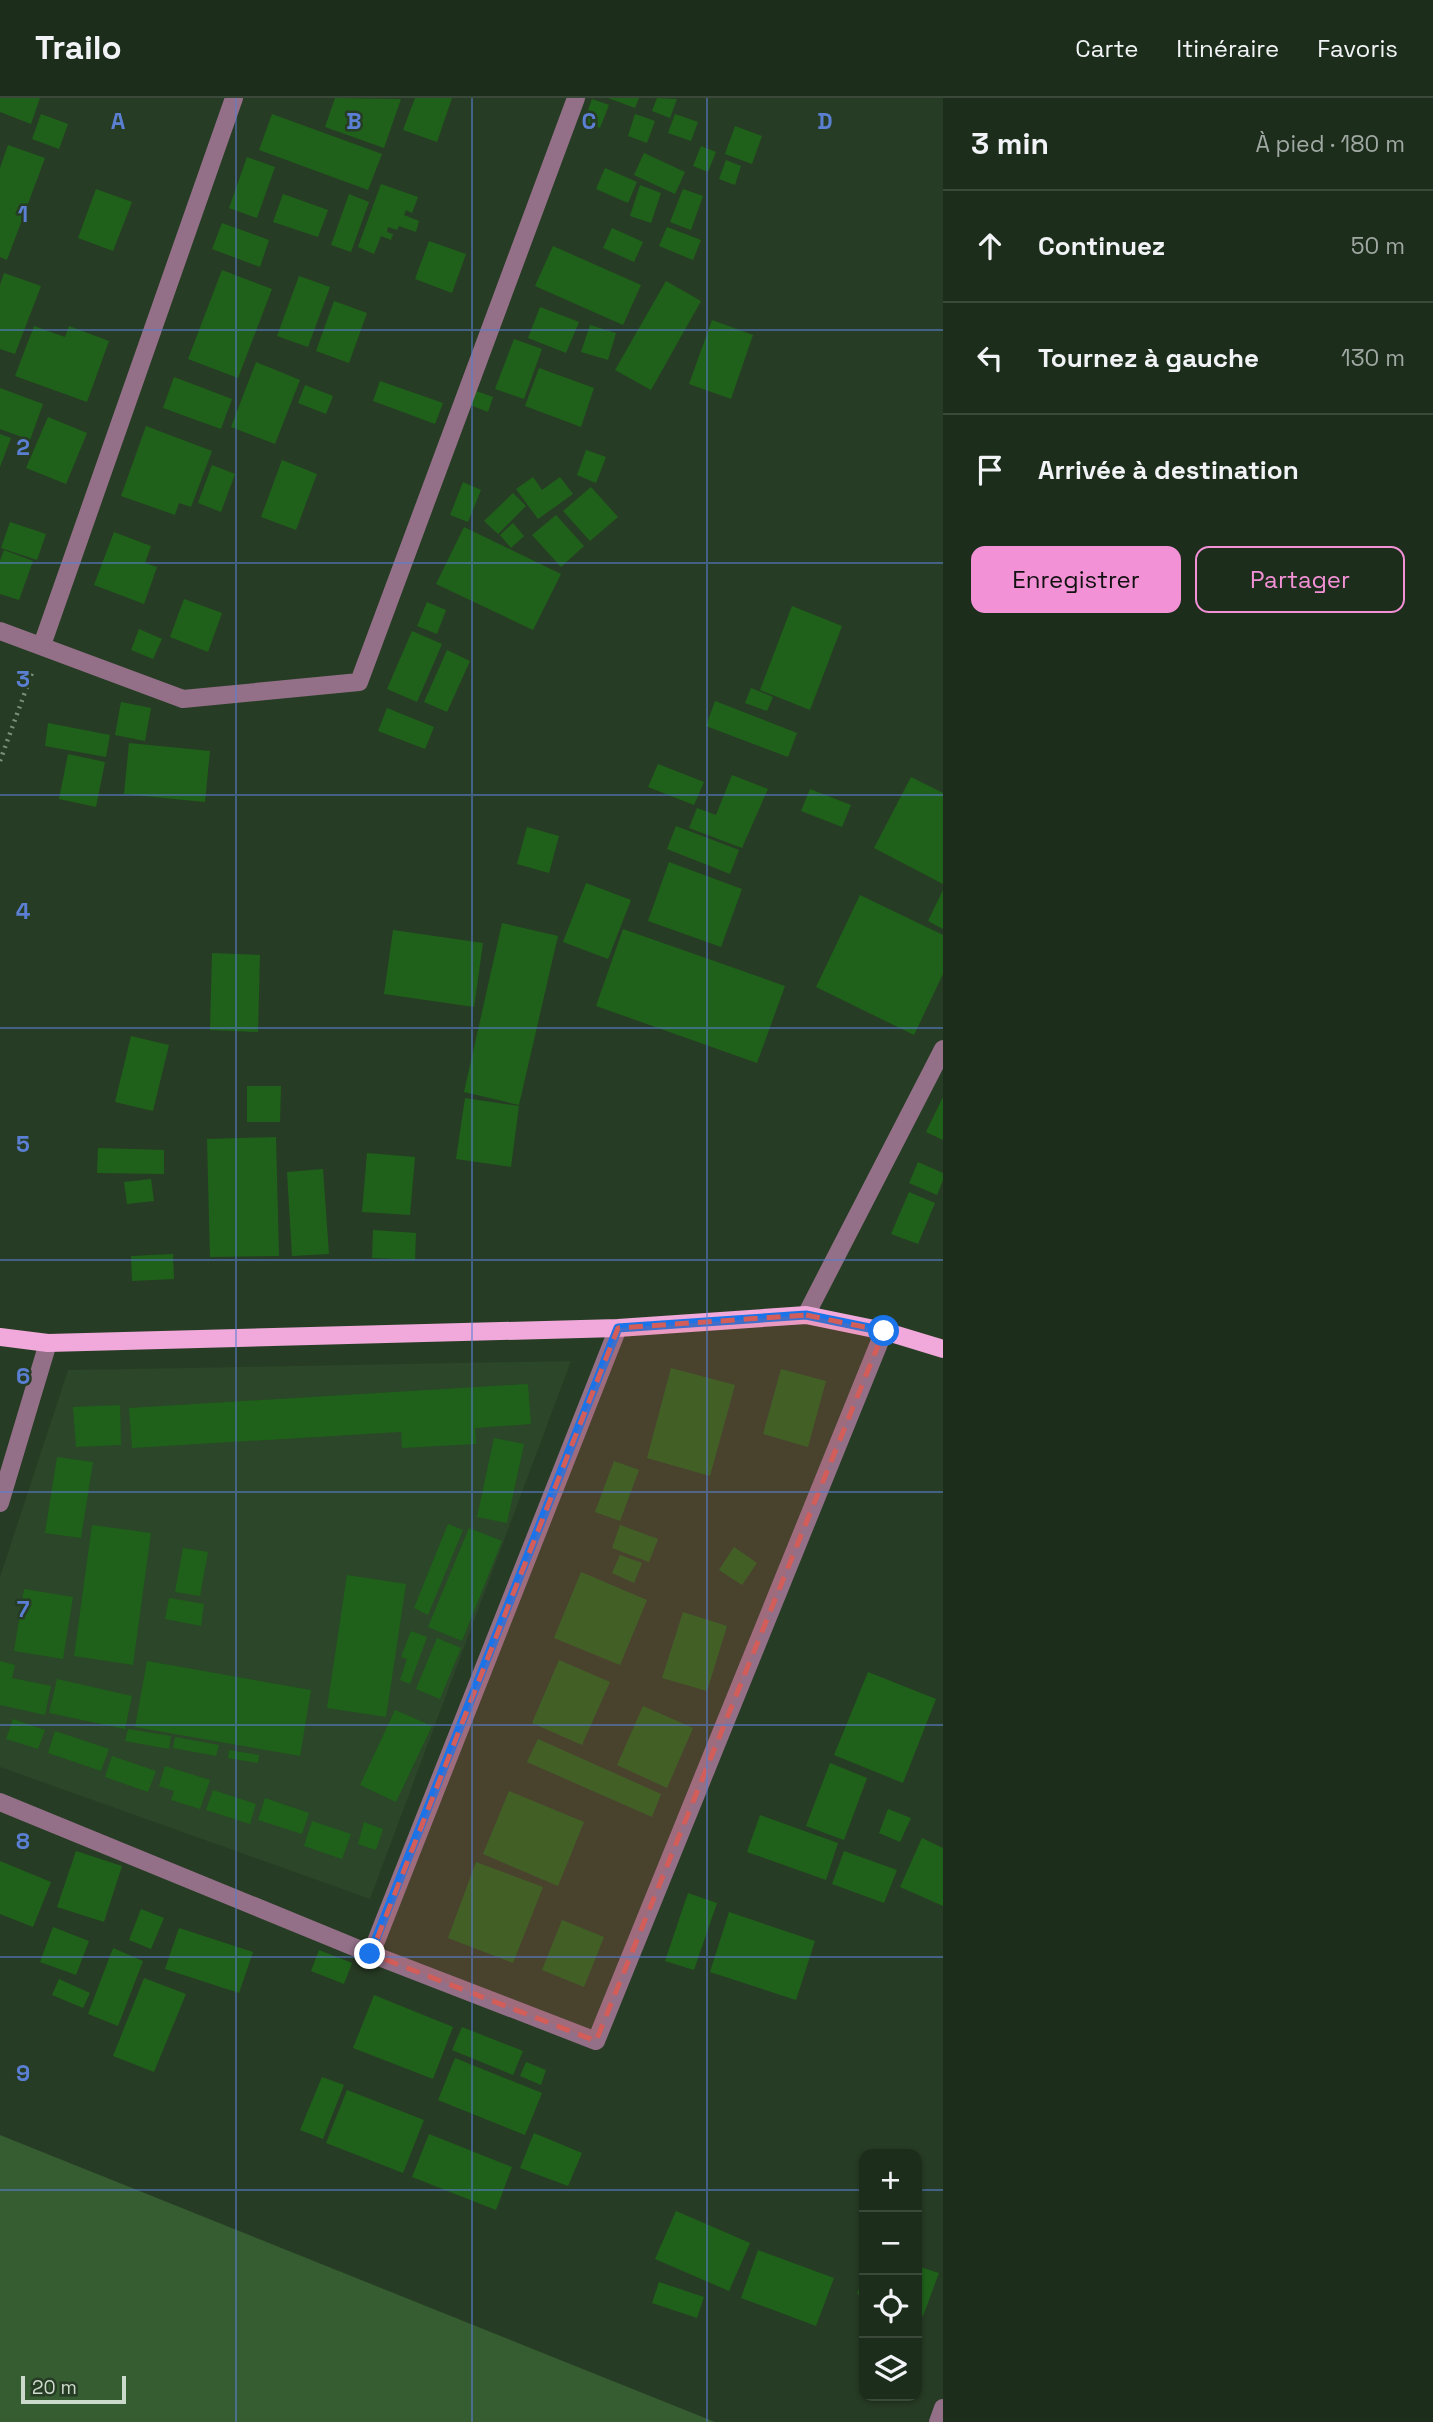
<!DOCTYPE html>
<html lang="fr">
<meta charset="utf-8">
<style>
body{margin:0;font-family:"Space Grotesk",sans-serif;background:#2a3928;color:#f1f3f6}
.controls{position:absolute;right:21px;bottom:21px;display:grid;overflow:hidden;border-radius:14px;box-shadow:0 2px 5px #0004}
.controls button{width:63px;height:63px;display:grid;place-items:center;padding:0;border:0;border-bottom:2px solid #3b493a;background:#1d2d1b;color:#f1f3f6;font:35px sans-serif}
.scale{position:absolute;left:21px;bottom:18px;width:105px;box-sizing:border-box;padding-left:7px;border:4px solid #ccdacb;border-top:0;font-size:19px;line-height:24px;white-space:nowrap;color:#ccdacb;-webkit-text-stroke:5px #273c24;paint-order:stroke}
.stop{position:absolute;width:21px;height:21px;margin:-16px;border:5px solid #1a73e8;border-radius:50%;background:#fff}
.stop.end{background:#1a73e8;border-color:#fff;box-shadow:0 2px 7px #0008}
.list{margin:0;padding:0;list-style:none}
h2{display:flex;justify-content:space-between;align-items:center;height:91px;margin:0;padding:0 28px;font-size:30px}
h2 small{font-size:23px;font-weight:400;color:#a0a8a3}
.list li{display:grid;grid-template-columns:46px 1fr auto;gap:21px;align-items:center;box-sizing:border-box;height:112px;padding:0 28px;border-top:2px solid #3b493a}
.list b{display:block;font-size:26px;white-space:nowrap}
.list em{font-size:23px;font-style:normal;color:#a0a8a3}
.actions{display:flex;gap:14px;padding:21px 28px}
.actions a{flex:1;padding:16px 0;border:2px solid #f291d6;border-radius:14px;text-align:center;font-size:24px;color:#f291d6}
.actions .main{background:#f291d6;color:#111}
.icon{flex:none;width:38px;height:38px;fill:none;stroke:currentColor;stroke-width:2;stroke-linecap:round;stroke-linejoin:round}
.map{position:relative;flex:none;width:943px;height:2324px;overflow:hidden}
header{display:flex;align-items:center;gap:42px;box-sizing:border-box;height:98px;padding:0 35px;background:#1d2d1b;border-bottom:2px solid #3b493a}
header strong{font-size:33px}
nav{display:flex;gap:38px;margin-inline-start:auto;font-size:24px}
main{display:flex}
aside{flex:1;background:#1d2d1b}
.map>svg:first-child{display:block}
.built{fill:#2b4628}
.green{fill:#365c32}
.building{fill:#1f611a}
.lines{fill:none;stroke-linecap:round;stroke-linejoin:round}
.path{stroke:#7c8e7a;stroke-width:4.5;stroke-dasharray:2 5;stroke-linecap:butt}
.minor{stroke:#937088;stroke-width:18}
.major{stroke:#f0a9da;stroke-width:18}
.route{stroke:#1a73e8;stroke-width:9}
.marked{fill:#d35d59;fill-opacity:0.2;stroke:#d35d59;stroke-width:5;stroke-dasharray:14 9;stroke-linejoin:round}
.grid{fill:none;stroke:#5a7fd3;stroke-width:2;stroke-opacity:0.55}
.grid-label{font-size:23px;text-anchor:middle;font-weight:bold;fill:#5a7fd3;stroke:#273c24;stroke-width:5;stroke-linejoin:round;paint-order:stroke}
</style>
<header>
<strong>Trailo</strong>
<nav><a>Carte</a><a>Itinéraire</a><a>Favoris</a></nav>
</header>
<main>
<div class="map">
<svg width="943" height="2324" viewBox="0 0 943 2324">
<rect width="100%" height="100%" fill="#273c24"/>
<!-- built -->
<polygon class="built" points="571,1263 370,1801 0,1669 0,1479 68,1272"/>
<!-- green -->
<polygon class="green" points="0,2037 715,2324 0,2324"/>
<!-- building -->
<g class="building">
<polygon points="0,0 40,0 31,26 0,14"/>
<polygon points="335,0 401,1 384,50 325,29"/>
<polygon points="415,0 452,0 437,44 403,32"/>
<polygon points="608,0 639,0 635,10"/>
<polygon points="657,0 677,1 670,20 652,13"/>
<polygon points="592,1 609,7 600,30 584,24"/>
<polygon points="41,16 68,26 59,51 32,41"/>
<polygon points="272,16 382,56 368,92 259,52"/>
<polygon points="635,16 655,23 647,45 628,38"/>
<polygon points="675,16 698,24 691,43 668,35"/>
<polygon points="735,28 762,38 752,66 725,56"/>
<polygon points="8,47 45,60 7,162 0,159 0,70"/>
<polygon points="701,48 716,54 708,74 693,68"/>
<polygon points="644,55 685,74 675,96 634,77"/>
<polygon points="247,59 275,69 257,120 229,110"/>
<polygon points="726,62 741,68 735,87 719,81"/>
<polygon points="605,70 637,84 628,105 596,91"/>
<polygon points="381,86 418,99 412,115 406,112 404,117 419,123 416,134 399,128 397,132 388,129 387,134 393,136 391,142 381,138 374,156 358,149"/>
<polygon points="640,87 661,95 651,125 630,118"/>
<polygon points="96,91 132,104 113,153 78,140"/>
<polygon points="683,91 703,98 691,132 670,124"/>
<polygon points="283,96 328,112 318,139 273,124"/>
<polygon points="349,96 369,104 351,154 331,147"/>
<polygon points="222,125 269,142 260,169 212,151"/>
<polygon points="667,129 701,142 693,162 659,148"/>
<polygon points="612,130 643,144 634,164 603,150"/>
<polygon points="429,143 466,156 452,195 415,181"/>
<polygon points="553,148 641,187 623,227 535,188"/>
<polygon points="222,172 272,191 238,280 188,261"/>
<polygon points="4,175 41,188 15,256 0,251 0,187"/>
<polygon points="299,178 330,189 308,249 277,238"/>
<polygon points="666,183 701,203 651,292 615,272"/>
<polygon points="334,203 367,215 349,265 316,253"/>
<polygon points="540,209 579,224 566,255 528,240"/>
<polygon points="712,222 753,237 731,301 689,286"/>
<polygon points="590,227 616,235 608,262 581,254"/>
<polygon points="34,228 65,239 69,228 109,243 87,304 15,278"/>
<polygon points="514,241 542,251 524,301 495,291"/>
<polygon points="256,264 300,282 275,346 231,329"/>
<polygon points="539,270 594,290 581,329 525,308"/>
<polygon points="174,279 232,301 221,331 163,310"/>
<polygon points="380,283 443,305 435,326 373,303"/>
<polygon points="305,287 333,298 326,316 298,305"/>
<polygon points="0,290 43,306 30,342 0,331"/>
<polygon points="476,293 493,299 488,314 470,307"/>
<polygon points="48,319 87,335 66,386 26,370"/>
<polygon points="146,328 212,353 191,409 179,405 175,417 121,398"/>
<polygon points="0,336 11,340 0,369"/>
<polygon points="586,352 606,359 596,385 577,377"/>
<polygon points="282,362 317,376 296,432 261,419"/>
<polygon points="212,367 235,376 221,414 198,405"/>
<polygon points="533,379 542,392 560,379 573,396 538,421 516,391"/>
<polygon points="463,384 481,392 468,424 450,417"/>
<polygon points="591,389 618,419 590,443 563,413"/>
<polygon points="513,395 526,408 498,436 484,423"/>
<polygon points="556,417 584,448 561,469 532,437"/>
<polygon points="10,424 46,436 37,462 1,450"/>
<polygon points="513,425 524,438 511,450 500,437"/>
<polygon points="464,429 561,476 533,532 436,486"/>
<polygon points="114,434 151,448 145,465 157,469 144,506 94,487"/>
<polygon points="4,452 33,463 19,502 0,496 0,463"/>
<polygon points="184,501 222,515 208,554 170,539"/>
<polygon points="427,504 446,512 437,536 417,528"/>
<polygon points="792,508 842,528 810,612 760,592"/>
<polygon points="139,531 162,541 153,561 131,552"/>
<polygon points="412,533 442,546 417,604 387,591"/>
<polygon points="447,552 470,563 447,614 424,604"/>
<polygon points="751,590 773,599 767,613 745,605"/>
<polygon points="715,603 797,635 788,659 706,628"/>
<polygon points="121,604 151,610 145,643 115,637"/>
<polygon points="387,610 434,629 425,651 378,633"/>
<polygon points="48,625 110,637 106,659 45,648"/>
<polygon points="129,645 210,653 205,704 124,696"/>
<polygon points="68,656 105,664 96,709 59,701"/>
<polygon points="658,666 704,684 694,707 648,689"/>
<polygon points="732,677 768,691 742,750 689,730 697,710 716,717"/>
<polygon points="911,679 943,695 943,786 874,750"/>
<polygon points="810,691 851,707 842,729 801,713"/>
<polygon points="676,728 739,752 730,776 667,751"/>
<polygon points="527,729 559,738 549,775 517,766"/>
<polygon points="669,764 742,791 721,849 648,823"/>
<polygon points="586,785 631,802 608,861 563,844"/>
<polygon points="943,792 943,831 928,823"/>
<polygon points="860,797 943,837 943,876 914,937 816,889"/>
<polygon points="502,825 558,838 519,1007 464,994"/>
<polygon points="623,831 785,888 757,965 596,908"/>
<polygon points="393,832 483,845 474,909 384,896"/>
<polygon points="212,855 260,857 258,934 210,932"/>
<polygon points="131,938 169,947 153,1013 115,1004"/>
<polygon points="247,988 281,988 280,1024 247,1024"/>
<polygon points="943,999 943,1042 926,1034"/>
<polygon points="465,1000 519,1008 511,1069 456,1061"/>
<polygon points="276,1039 279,1158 210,1159 207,1041"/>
<polygon points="98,1050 164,1052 164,1076 97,1075"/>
<polygon points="367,1055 415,1059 410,1117 362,1114"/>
<polygon points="918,1064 943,1075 943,1082 937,1097 909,1085"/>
<polygon points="323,1071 329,1156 292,1158 287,1074"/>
<polygon points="151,1081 154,1103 127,1106 124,1084"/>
<polygon points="909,1094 935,1105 918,1146 891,1136"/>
<polygon points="373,1132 416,1135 415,1162 372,1160"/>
<polygon points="173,1156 174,1181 132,1183 131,1158"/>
<polygon points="671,1270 735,1287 710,1378 647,1360"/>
<polygon points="781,1271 826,1283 808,1349 763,1336"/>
<polygon points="528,1286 531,1326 475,1330 476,1346 402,1350 401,1334 132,1350 129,1310"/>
<polygon points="120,1307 121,1347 76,1349 73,1309"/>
<polygon points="494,1340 524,1346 507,1425 477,1419"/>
<polygon points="57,1359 93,1364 81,1440 45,1435"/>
<polygon points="614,1363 639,1372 620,1423 595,1414"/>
<polygon points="448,1426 463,1432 428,1517 414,1510"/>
<polygon points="92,1427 151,1435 133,1567 74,1558"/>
<polygon points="620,1427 658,1441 649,1464 612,1450"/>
<polygon points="469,1430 502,1443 462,1543 428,1529"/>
<polygon points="734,1449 757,1465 742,1487 719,1472"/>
<polygon points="183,1450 208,1454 200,1498 175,1494"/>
<polygon points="620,1457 642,1465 634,1485 612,1475"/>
<polygon points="581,1474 647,1502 620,1567 554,1540"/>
<polygon points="347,1477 406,1486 386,1619 327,1610"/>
<polygon points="24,1491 73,1499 63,1561 14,1553"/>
<polygon points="169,1500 204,1506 201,1528 165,1521"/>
<polygon points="683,1514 727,1528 707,1593 662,1580"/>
<polygon points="411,1533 427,1539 410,1586 400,1582 407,1561 401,1559"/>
<polygon points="437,1540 461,1550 440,1601 416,1591"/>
<polygon points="559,1562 610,1584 582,1647 532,1625"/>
<polygon points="0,1563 15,1567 12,1580 51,1588 45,1617 0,1607"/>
<polygon points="147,1563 311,1592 300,1658 135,1629"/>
<polygon points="868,1574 936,1601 903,1685 834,1657"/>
<polygon points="57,1581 132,1598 125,1631 49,1615"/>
<polygon points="643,1608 693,1630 667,1690 617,1667"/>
<polygon points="395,1612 432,1628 396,1704 360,1687"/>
<polygon points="13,1621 45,1632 38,1651 6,1641"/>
<polygon points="128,1631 171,1638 169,1651 125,1643"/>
<polygon points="55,1633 109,1651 101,1673 48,1655"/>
<polygon points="175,1639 219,1647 216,1658 173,1650"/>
<polygon points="538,1641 661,1696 652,1719 527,1664"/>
<polygon points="229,1652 259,1657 258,1665 228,1660"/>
<polygon points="112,1658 156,1673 148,1694 105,1679"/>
<polygon points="830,1665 867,1680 844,1742 806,1728"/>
<polygon points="165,1668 210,1682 200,1711 171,1702 174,1693 159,1688"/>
<polygon points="213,1692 256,1706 250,1726 206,1712"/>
<polygon points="509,1693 584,1724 558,1788 483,1756"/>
<polygon points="265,1700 309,1715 302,1736 258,1722"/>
<polygon points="888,1711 911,1720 900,1744 879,1735"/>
<polygon points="760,1717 838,1745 826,1782 747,1754"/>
<polygon points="312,1723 351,1736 342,1761 304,1748"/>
<polygon points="364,1724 383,1731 376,1752 358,1746"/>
<polygon points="922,1740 943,1750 943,1808 900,1789"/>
<polygon points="76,1753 122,1768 104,1824 57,1809"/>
<polygon points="844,1753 897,1772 884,1805 832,1786"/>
<polygon points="0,1763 51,1784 33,1829 0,1816"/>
<polygon points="476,1764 543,1789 513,1865 448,1840"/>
<polygon points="688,1795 717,1805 694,1872 665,1863"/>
<polygon points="141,1811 164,1820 151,1851 129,1842"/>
<polygon points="729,1814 815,1843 796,1902 710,1874"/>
<polygon points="562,1822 604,1839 584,1889 542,1872"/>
<polygon points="53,1829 89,1843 76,1877 40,1864"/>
<polygon points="179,1830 253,1854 239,1895 165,1871"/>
<polygon points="113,1850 143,1863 118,1928 88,1916"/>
<polygon points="319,1852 352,1865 344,1886 311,1873"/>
<polygon points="144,1880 186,1896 154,1974 113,1958"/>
<polygon points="59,1881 90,1895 83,1910 52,1897"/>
<polygon points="374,1897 453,1929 433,1981 353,1950"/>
<polygon points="462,1929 523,1953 513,1977 452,1952"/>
<polygon points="455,1960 542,1995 525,2037 438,2002"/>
<polygon points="526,1964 546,1972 541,1987 520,1978"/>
<polygon points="322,1979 344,1987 323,2041 300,2032"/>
<polygon points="347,1992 424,2022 403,2075 326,2045"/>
<polygon points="534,2035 582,2055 568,2088 520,2070"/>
<polygon points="429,2036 512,2069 496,2112 412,2079"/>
<polygon points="676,2113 750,2145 729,2193 655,2161"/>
<polygon points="758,2152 834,2180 816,2228 741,2200"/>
<polygon points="917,2168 939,2175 923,2218 917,2216"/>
<polygon points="864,2176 864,2198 857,2196"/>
<polygon points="659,2184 704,2199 697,2220 652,2205"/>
</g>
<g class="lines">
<!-- path -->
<polyline class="path" points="0,663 33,572"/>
<!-- minor -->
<g class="minor">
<polyline points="0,533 183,601 359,584 576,0"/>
<polyline points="42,547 234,0"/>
<polyline points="806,1217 943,951"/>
<polyline points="0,1405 48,1245"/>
<polyline points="0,1704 371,1856 596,1943 884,1233"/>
<polyline points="371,1856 618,1230"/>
<polyline points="938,2324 943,2310"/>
</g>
<!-- major -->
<polyline class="major" points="0,1239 48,1245 618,1230 806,1217 884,1233 943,1251"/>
</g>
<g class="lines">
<!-- route -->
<polyline class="route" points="370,1856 618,1230 806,1217 884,1233"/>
</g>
<!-- marked area -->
<path class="marked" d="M806,1217l78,16 -288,710 -225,-87 247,-626z"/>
<!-- grid -->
<path class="grid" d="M236,0v2324M472,0v2324M707,0v2324M0,232h943M0,465h943M0,697h943M0,930h943M0,1162h943M0,1394h943M0,1627h943M0,1859h943M0,2092h864M917,2092h26"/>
<g class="grid-label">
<text x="118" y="31">A</text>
<text x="354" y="31">B</text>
<text x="589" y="31">C</text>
<text x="825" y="31">D</text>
<text x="23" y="124">1</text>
<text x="23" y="357">2</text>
<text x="23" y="589">3</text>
<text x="23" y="821">4</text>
<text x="23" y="1054">5</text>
<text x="23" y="1286">6</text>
<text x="23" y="1519">7</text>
<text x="23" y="1751">8</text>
<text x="23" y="1983">9</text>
</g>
</svg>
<div class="controls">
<button>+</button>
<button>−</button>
<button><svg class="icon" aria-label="locate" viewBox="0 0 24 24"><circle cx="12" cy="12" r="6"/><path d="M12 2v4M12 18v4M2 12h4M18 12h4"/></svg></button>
<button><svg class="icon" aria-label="layers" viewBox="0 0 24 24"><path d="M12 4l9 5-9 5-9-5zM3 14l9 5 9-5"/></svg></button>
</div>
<div class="scale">20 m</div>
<div class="stop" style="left:884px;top:1233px"></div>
<div class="stop end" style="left:370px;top:1856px"></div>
</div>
<aside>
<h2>3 min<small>À pied · 180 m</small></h2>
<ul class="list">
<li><svg class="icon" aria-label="ahead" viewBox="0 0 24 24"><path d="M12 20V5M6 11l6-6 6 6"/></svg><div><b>Continuez</b></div><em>50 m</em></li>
<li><svg class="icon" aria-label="left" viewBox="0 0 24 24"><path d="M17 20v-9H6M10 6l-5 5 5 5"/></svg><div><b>Tournez à gauche</b></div><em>130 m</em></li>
<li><svg class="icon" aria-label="arrive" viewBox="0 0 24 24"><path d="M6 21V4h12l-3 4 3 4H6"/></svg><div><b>Arrivée à destination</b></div></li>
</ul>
<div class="actions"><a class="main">Enregistrer</a><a>Partager</a></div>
</aside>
</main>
